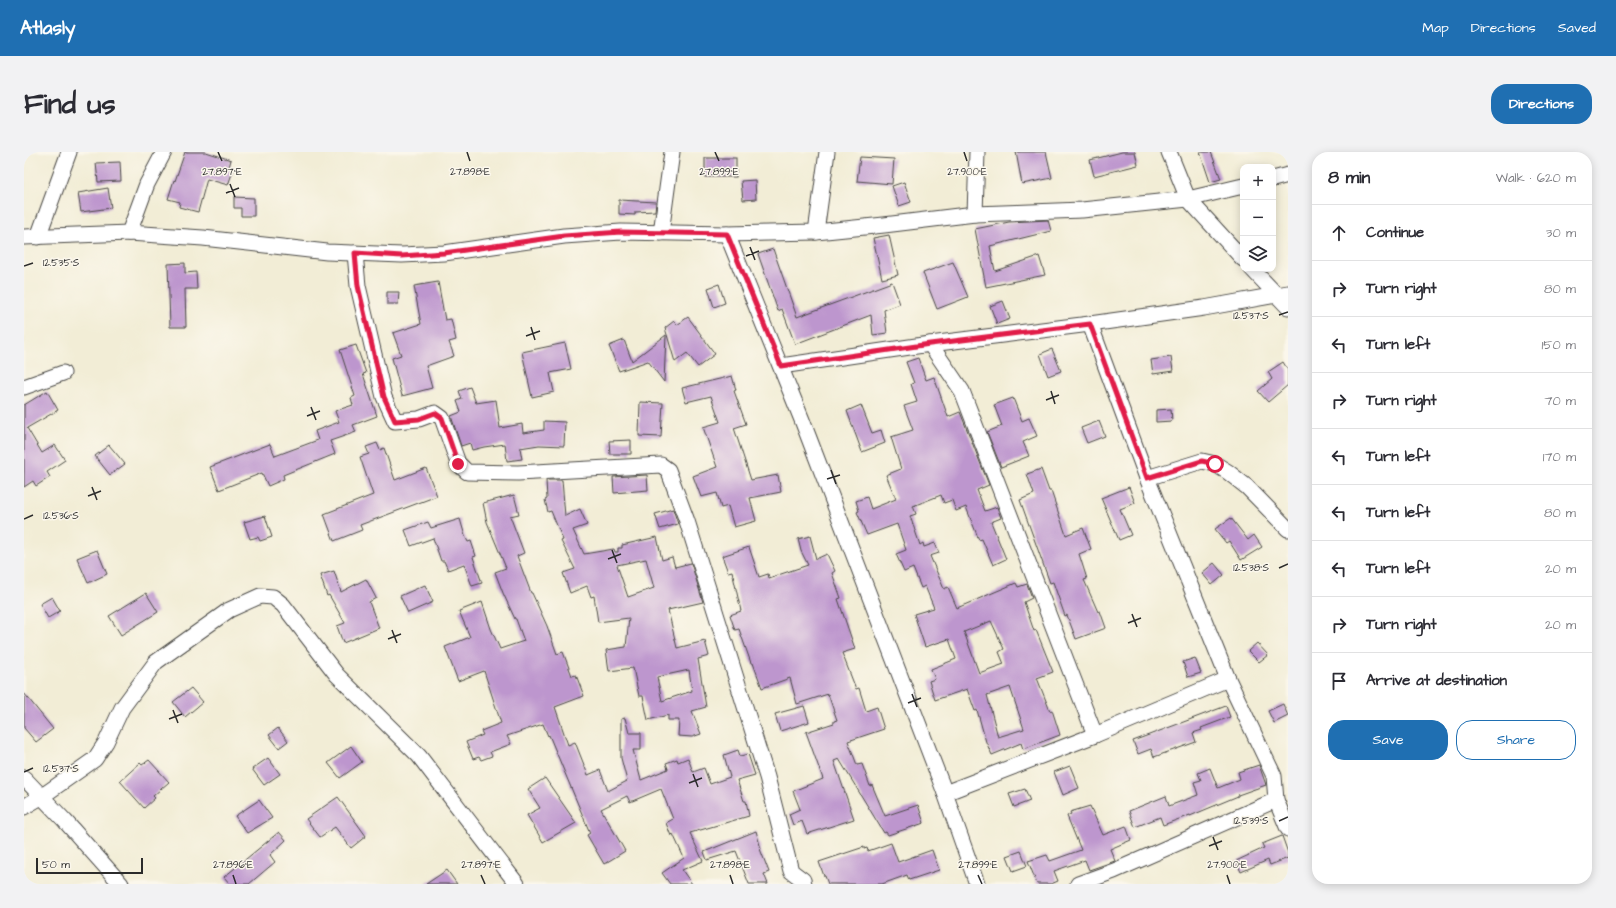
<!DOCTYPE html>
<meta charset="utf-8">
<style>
body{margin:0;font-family:"Architects Daughter",sans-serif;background:#f2f2f3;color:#2b2b33}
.controls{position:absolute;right:12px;top:12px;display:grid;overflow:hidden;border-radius:8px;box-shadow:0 2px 10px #0003}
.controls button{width:36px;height:36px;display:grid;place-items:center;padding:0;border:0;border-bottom:1px solid #e1e1e2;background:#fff;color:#2b2b33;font:20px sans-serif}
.scale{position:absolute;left:12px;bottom:10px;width:107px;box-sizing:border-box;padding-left:4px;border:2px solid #2b2b2b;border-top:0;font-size:11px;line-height:14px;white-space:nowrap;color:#2b2b2b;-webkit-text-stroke:3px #fbf7ec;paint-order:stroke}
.stop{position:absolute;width:12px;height:12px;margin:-9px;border:3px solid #e11d48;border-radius:50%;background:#fff}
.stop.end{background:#e11d48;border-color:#fff;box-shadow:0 1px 4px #0008}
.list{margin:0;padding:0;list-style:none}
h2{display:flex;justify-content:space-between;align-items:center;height:52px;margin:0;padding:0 16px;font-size:17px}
h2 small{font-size:13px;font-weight:400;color:#7c7c81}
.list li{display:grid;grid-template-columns:26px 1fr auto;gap:12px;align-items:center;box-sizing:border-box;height:56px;padding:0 16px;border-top:1px solid #e1e1e2}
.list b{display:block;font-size:15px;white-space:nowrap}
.list em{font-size:13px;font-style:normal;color:#7c7c81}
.actions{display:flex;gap:8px;padding:12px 16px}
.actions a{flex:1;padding:9px 0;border:1px solid #1f6fb2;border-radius:16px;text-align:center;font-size:14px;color:#1f6fb2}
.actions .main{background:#1f6fb2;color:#fff}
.icon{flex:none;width:22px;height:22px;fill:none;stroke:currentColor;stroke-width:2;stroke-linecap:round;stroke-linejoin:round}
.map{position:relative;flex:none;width:1264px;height:732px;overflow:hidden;border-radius:16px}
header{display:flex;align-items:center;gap:24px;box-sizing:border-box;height:56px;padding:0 20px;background:#1f6fb2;color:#fff}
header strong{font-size:19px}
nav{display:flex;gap:22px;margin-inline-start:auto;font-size:14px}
.intro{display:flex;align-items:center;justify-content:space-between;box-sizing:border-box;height:96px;padding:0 24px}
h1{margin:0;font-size:28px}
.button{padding:10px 18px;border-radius:16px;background:#1f6fb2;color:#fff;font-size:14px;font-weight:700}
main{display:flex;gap:24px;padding:0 24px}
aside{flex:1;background:#fff;border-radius:16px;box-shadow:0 2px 10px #0003}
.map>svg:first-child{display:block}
.building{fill:#bd96ce;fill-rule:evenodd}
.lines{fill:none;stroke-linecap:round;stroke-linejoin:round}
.minor-casing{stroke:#494845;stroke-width:17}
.minor{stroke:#fff;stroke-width:15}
.route{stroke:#e11d48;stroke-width:5}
.ticks{fill:none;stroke:#2b2b2b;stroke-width:1.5}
.ticks-label{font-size:10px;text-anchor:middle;fill:#2b2b2b;stroke:#fbf7ec;stroke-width:3;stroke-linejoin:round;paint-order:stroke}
</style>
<header>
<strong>Atlasly</strong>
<nav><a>Map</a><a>Directions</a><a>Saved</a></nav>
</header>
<div class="intro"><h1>Find us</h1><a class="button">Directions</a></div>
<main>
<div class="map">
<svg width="1264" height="732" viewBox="0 0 1264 732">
<rect width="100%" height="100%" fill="#fbf7ec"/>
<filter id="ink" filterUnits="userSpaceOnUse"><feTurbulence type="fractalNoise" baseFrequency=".025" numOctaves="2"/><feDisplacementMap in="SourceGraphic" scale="8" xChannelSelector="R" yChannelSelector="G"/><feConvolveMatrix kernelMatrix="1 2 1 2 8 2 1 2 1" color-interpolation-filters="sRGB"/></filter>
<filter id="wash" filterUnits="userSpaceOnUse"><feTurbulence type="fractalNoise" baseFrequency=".012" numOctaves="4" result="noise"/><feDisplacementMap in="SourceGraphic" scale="16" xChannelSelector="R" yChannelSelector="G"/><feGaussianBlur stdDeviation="0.9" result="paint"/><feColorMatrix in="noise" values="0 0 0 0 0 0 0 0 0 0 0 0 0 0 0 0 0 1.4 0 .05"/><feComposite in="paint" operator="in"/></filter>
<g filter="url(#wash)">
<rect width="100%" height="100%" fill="#f2edd6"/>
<g id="blocks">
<!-- building -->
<g class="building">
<polygon points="161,0 182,0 207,8 205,15 210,16 204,33 183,27 174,60 155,55 156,50 144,47 150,28 151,29"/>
<polygon points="992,0 1022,0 1028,26 998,32"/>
<polygon points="1098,0 1111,0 1114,13 1070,24 1066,8"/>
<polygon points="1176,0 1187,0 1197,27 1186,30"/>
<polygon points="836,5 870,7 868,32 833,29"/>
<rect x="681" y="6" width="31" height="19"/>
<polygon points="96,10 97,29 74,30 72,11"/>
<polygon points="731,28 732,47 719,48 717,29"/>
<polygon points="880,30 887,50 875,54 868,34"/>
<polygon points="84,36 87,56 57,60 54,41"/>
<polygon points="210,45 230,46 230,64 217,64 217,56 210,56"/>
<polygon points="595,48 632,50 631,59 611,60 611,63 595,62"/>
<polygon points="1024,68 1027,79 966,94 971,119 1015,104 1021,123 962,135 951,77 985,70"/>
<polygon points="865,83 874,123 858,127 849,86"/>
<polygon points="749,97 773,165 868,130 876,152 860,158 863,181 849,183 847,163 771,192 758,157 754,159 734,102"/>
<polygon points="929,110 944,145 913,157 899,121"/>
<polygon points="161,111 161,121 172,120 173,137 161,137 162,175 146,175 144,112"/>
<polygon points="414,130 421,168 427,167 432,188 425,190 430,204 402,214 408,236 378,244 368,206 377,203 369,181 397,172 390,134"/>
<polygon points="695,132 701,151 690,155 684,136"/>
<polygon points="363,140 375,140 374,152 363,152"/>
<polygon points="979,149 986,167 973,172 966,154"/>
<polygon points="664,165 691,202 674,215 663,201 651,210 641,176 650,169 653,173"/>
<polygon points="642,183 640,230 624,209 595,219 585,194 600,188 608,209"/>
<polygon points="541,191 547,217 526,221 530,240 508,245 498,200"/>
<polygon points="332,193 342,221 339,222 353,264 329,273 332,280 306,289 311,302 259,323 260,327 244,334 238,321 195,338 186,315 246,292 251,304 294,288 291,279 315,270 311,259 329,253 327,246 331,244 316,198"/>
<polygon points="1028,197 1037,219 1024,224 1016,202"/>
<polygon points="1147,205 1149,219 1129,222 1127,208"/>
<path d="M894,206l8,22 8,-3 14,40 12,-5 29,73 -12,5 8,21 12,-4 4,11 -10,4 15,37 -13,6 -11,-26 -3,1 -13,-33 -10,4 -4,-11 -8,3 -3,-8 -28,11 3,8 -6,2 10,29 3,-2 1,4 11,-4 4,10 -9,3 14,33 4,-2 9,21 59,-25 2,4 9,-3 5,14 -8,4 10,29 2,-1 17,42 -16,6 13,33 2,-1 8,25 -37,14 -2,-6 -29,12 -6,-13 -9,-32 -2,1 -8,-22 -32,11 -6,-19 6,-2 -4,-10 25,-10 -7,-20 -24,8 -11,-33 20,-6 -9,-22 -4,2 -8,-20 -9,4 -8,-18 10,-4 -9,-26 -30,11 -10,-23 2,-1 -3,-10 11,-4 4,12 25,-10 -10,-24 15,-6 -10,-32 22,-7 -9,-24 13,-4 -6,-18 3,-1 -8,-21zM967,469l13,28 -5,3 5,12 -25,9 -15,-41zM986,535l14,42 -26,8 -11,-42z"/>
<polygon points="1259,210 1264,218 1264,233 1244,250 1234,239 1248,227 1244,220"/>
<polygon points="708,224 712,238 710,239 722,272 710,276 727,328 754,323 757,340 726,346 732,369 710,375 704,354 697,356 693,341 677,345 669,324 693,315 679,275 696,270 687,244 662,250 658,236"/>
<polygon points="446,235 452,251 472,248 476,276 498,272 499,281 520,278 520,269 541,270 540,294 515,293 496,296 498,307 483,309 481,292 460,295 448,298 446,291 437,294 427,264 437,260 433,249 438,247 435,239"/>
<polygon points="23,239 34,258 3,276 18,301 31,293 41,308 23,320 26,325 12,334 9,329 0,335 0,253"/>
<polygon points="989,246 998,269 1005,266 1013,284 999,290 1005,304 977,315 963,280 978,274 970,253"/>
<polygon points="616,250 639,251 637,285 615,284"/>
<polygon points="837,253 848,281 857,278 861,291 838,300 823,259"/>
<polygon points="1147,257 1148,269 1132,270 1132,258"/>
<polygon points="1075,269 1081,284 1063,291 1057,276"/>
<polygon points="607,288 607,302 586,302 585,289"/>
<polygon points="353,291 356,298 360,296 371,328 402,316 413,344 336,373 338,378 310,389 300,362 349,343 336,305 345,302 342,295"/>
<polygon points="85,293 101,312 86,323 71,304"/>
<polygon points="1017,317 1025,339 1027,339 1042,383 1059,376 1067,397 1055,402 1063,427 1060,428 1074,460 1076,459 1082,476 1052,487 1043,463 1041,464 1029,430 1026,431 996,348 1010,342 1003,322"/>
<polygon points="623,323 624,338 590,341 589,325"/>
<path d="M522,328h16l3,36 15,-7 7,16 -14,5 11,24 30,-5 1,3h3v-4h4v-3l35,-8 5,23 10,-3 3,10 16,-4 12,39 -35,8 9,38 28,-7 4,15 -11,3 8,48 -14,4 9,23 -9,3 -14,-1 1,-16h-11v-5l-20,5 -5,-24h-4l-6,-28 -24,3 -3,-21 20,-3 3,-29 -31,4 -4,-26 -3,1 -4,-11 -17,7 -7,-20 12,-4 -14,-28 2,-1 -12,-29 -3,1 -3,-12 2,-1zM622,407l8,29 -26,9 -11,-32zM665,518l3,21 -30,10 -5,-24z"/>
<polygon points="1105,335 1111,351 1096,357 1107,383 1095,388 1077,346"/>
<polygon points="490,343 495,362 486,364 500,401 493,404 507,441 508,441 523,474 533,502 539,500 548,524 552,523 560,544 531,555 544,593 551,590 564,623 576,618 584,639 603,629 597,606 597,567 601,566 605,581 617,581 617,598 609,598 617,628 644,617 642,611 653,607 654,610 664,606 669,620 680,616 686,632 706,625 700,603 714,598 716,604 724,602 731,623 713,628 720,649 722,649 725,664 666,681 679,709 658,718 668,732 646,732 638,721 660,706 649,682 647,684 642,671 649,667 637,637 606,650 603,644 577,657 601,699 580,712 563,683 566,681 525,583 524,584 519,572 483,584 487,592 466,600 468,604 457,608 455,605 449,607 442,590 459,583 457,579 477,571 460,519 434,529 421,495 446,485 435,459 458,450 467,477 476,497 500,489 492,467 491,467 479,441 471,420 482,416 463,370 459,351"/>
<polygon points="649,357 654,372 636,377 631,362"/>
<polygon points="241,364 248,385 236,389 234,385 226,387 220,370"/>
<polygon points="1207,366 1224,388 1230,383 1238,395 1217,408 1205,389 1202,391 1191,377"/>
<polygon points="436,367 441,384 444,390 447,389 452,404 449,405 458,431 448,434 440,412 424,418 420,409 417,409 409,386 387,394 381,378 404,370 407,376"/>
<polygon points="786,384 792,407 803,402 811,419 808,421 817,446 814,447 831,497 818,501 832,537 835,536 842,559 853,555 860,577 824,589 833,613 838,612 846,634 848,633 861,664 894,653 900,671 864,683 862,680 860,681 815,607 810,609 830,667 783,682 778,669 769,673 765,662 776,657 769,639 799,627 782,580 810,571 810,569 813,568 804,542 773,552 766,526 738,536 729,511 727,511 715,477 711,478 706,463 717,459 708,419 704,420 698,404 725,395 735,425 744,422 745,426 784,413 777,399 774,387"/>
<polygon points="73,398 83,422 64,431 53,406"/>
<polygon points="1190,411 1200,423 1188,433 1178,421"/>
<polygon points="310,419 317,440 342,427 352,446 345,450 355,476 319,491 313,474 321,471 305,443 303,444 296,423"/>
<polygon points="401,433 409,450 384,461 376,444"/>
<polygon points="122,441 134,460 97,483 85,464"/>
<polygon points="28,445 36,459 24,466 16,452"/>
<polygon points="1233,491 1244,503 1235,510 1224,499"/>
<polygon points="1171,506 1177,521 1164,525 1159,510"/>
<polygon points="167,536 179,550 161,565 149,550"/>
<polygon points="0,541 29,577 12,590 0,576"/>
<polygon points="1259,552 1264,564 1250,571 1244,559"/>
<polygon points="780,554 785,570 756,579 751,562"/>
<polygon points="1202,554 1206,565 1177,576 1178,578 1169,581 1172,590 1130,605 1127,597 1114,602 1109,589"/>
<polygon points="254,576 264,589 255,596 245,583"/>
<polygon points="327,594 338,610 316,626 304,611"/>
<polygon points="244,606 256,622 240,633 228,617"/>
<polygon points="125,608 145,630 129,644 131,646 120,656 96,629 116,611 118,613"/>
<polygon points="1235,613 1242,633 1214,643 1214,644 1166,664 1166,663 1139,673 1136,665 1111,675 1105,659 1142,644 1145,654 1174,643 1170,630 1177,628 1174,621 1186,616 1194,636 1216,627 1214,620"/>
<polygon points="1046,614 1055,636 1039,643 1030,620"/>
<polygon points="521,626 552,671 519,690 503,663 516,656 504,637"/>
<polygon points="1001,637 1006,649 990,655 985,642"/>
<polygon points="314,645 342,684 327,696 311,675 296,685 282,667"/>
<polygon points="235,648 248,666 223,681 211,664"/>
<polygon points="1066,654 1079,683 1102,674 1107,688 1086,697 1091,709 1065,718 1061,708 1030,719 1034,729 1027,732 1013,732 1004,709 1023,703 1026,709 1057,698 1043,664 1047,662 1046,660"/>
<polygon points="732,679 737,697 736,697 745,720 740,722 744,732 725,732 712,699 683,708 680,700"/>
<polygon points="255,680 262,688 246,703 251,710 225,732 206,732 200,725"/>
<polygon points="1258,684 1264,701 1264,706 1246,713 1244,708 1217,720 1212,709 1240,696 1238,692"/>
<polygon points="867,691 874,710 908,698 915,718 885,728 883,723 858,732 804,732 801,724 800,724 795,710 840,695 840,697 843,696 844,699"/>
<polygon points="997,699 1003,714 989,719 983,704"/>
<polygon points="423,718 433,732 402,732"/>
</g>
</g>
</g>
<g filter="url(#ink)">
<use href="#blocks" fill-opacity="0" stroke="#494845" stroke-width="1"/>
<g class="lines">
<defs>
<g id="minor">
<polyline points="1145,0 1164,47 1219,107"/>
<polyline points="1249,27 1264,23"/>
<polyline points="951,62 953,0"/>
<polyline points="792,80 803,0"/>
<polyline points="105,81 123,32 140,0"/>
<polyline points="637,81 648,0"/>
<polyline points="703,82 778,268 921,641 953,732"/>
<polyline points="0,85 105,81 179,86 303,100 378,103 420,101 540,84 597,80 703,82 792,80 860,73 951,62 1058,58 1164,47 1219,34"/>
<polyline points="14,85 45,0"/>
<polyline points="331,101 334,134 360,245 371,269 395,267 411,261 418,266 434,311 443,320 494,321 637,313 644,318 663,369 743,625 767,719 779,728 780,732"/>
<polyline points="1228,117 1264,155"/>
<polyline points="1264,141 1180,156 1066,172 1123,326 1204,527 1250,624 1252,648 1264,677"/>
<polyline points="906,192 1066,172"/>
<polyline points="757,214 906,192 938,239 1071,583"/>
<polyline points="0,235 39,221"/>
<polyline points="1123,326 1178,309 1191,312 1204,320 1223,335 1264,377"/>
<polyline points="0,626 41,669 97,732"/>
<polyline points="921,641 1071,583 1204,527"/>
<polyline points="0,655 17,645 71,607 82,590 98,556 132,510 205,458 236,444 249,445 259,453 313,523 395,604 493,732"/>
<polyline points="1054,732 1090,719 1252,648"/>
</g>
</defs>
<!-- minor casing -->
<use href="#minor" class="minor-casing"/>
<!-- minor -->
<use href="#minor" class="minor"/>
</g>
</g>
<g class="lines" filter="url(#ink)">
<!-- route -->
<polyline class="route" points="434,312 418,266 411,261 395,267 371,269 360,245 334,134 331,101 378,104 420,101 540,84 597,80 703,82 757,214 906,192 1066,172 1123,326 1178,309 1191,312"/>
</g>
<!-- ticks -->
<path class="ticks" d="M194,0l4,9M443,0l3,9M691,0l4,9M940,0l3,9M206,32l5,13M202,41l13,-5M726,95l5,13M722,104l13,-5M0,114l9,-3M1255,163l9,-3M507,175l4,13M502,184l14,-5M1027,239l4,13M1022,248l13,-5M287,255l5,13M283,264l13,-5M807,318l5,14M803,327l13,-4M68,335l5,13M64,344l13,-5M0,367l9,-4M588,398l5,13M584,407l13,-5M1255,416l9,-4M1108,462l5,13M1104,471l13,-5M368,478l5,13M364,487l13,-5M888,542l5,13M884,551l13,-5M149,558l5,13M145,567l13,-5M0,620l9,-4M669,622l5,13M665,631l13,-5M1255,669l9,-4M1189,685l5,13M1185,694l13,-5M209,723l3,9M457,723l4,9M706,723l3,9M954,723l4,9M1203,723l3,9"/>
<g class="ticks-label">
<text x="198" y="23">27.897°E</text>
<text x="446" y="23">27.898°E</text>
<text x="695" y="23">27.899°E</text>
<text x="943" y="23">27.900°E</text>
<text x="37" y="114">12.535°S</text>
<text x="1227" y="167">12.537°S</text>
<text x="37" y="367">12.536°S</text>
<text x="1227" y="419">12.538°S</text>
<text x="37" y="620">12.537°S</text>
<text x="1227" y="672">12.539°S</text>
<text x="209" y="716">27.896°E</text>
<text x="457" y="716">27.897°E</text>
<text x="706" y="716">27.898°E</text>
<text x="954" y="716">27.899°E</text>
<text x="1203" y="716">27.900°E</text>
</g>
</svg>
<div class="controls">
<button>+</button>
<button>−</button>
<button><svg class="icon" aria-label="layers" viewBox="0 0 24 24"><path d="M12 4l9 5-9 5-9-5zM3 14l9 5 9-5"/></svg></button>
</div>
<div class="scale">50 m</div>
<div class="stop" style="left:1191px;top:312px"></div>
<div class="stop end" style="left:434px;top:312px"></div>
</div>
<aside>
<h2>8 min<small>Walk · 620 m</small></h2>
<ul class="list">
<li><svg class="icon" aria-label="ahead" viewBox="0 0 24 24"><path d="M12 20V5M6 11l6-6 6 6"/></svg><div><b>Continue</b></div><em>30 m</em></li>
<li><svg class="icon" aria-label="right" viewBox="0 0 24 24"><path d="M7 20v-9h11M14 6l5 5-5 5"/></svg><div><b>Turn right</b></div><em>80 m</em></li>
<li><svg class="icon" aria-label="left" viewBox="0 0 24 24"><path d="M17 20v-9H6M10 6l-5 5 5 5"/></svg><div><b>Turn left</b></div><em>150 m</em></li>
<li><svg class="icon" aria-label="right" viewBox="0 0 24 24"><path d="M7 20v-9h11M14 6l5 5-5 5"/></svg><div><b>Turn right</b></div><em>70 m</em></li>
<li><svg class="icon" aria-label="left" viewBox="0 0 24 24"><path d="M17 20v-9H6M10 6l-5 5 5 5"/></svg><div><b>Turn left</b></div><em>170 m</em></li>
<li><svg class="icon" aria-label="left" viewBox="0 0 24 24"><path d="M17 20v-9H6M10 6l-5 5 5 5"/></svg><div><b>Turn left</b></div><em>80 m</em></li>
<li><svg class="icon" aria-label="left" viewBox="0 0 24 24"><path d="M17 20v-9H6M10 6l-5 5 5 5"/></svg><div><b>Turn left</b></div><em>20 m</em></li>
<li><svg class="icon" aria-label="right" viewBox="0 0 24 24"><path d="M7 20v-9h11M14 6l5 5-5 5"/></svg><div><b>Turn right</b></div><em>20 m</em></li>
<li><svg class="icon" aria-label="arrive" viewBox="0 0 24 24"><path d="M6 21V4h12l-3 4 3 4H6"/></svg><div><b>Arrive at destination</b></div></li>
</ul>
<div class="actions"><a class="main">Save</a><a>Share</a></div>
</aside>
</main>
